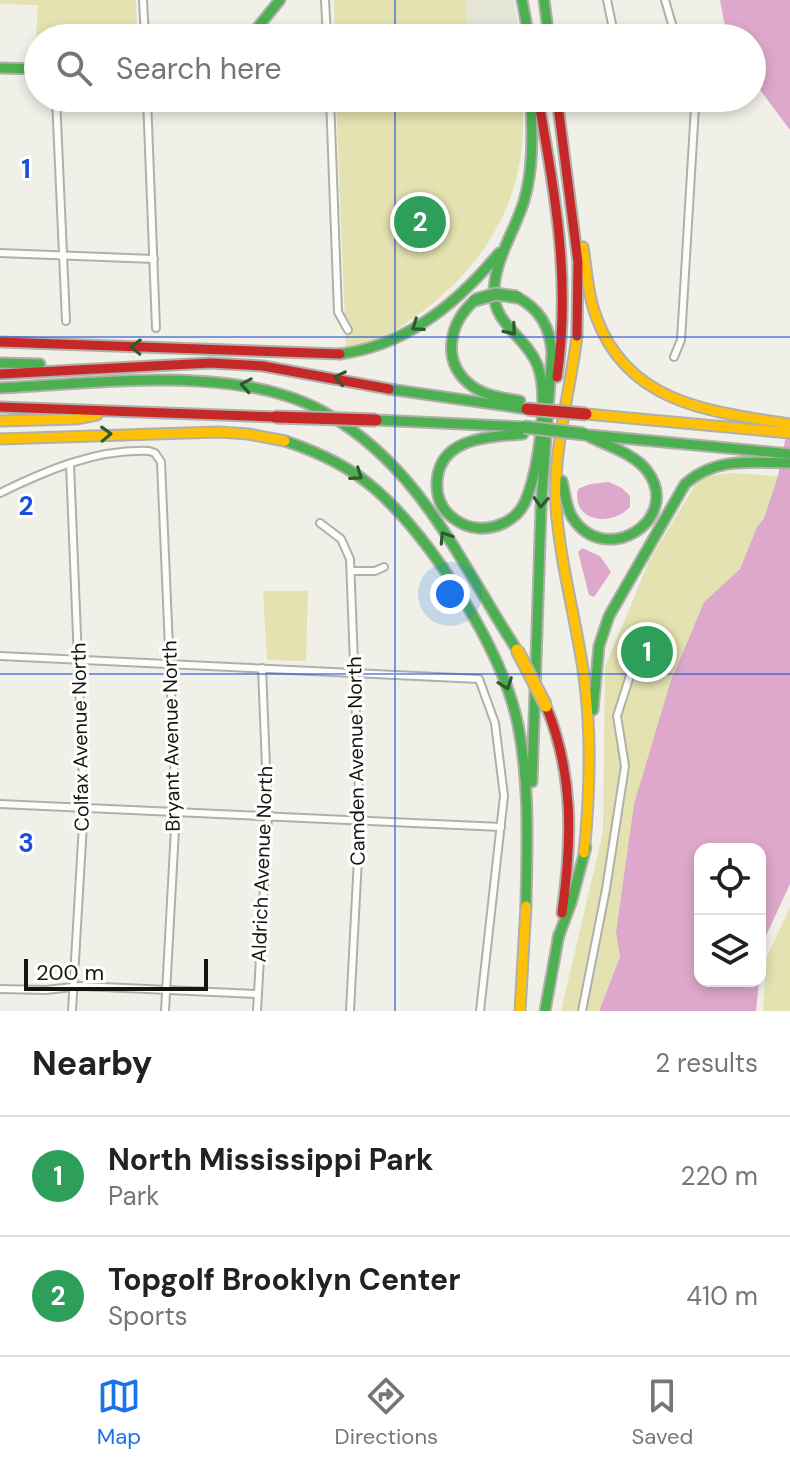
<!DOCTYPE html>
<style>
body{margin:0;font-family:"DM Sans",sans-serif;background:#f6f6f6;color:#222}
.controls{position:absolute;right:24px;bottom:24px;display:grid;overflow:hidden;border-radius:16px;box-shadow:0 4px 12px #0003}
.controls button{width:72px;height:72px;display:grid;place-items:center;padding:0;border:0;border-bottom:2px solid #e0e0e0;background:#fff;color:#222;font:40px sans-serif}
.scale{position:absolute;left:24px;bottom:20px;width:184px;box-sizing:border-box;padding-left:8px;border:4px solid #151510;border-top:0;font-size:22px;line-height:28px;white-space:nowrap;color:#151510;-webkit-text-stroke:6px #fff;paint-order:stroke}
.you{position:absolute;left:450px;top:594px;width:28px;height:28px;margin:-20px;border:6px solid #fff;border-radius:50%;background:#1a73e8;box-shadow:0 0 0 12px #1a73e833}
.badge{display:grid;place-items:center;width:52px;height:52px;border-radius:50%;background:#1a73e8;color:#fff;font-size:26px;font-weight:700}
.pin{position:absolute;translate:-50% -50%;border:4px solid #fff;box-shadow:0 2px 8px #0006}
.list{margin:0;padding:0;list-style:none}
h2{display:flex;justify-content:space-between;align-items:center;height:104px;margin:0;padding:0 32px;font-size:34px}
h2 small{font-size:26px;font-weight:400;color:#767676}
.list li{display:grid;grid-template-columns:52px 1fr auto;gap:24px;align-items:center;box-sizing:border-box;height:120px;padding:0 32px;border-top:2px solid #e0e0e0}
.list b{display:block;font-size:30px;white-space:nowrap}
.list p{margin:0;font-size:26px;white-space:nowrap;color:#767676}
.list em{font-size:26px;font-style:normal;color:#767676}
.icon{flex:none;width:44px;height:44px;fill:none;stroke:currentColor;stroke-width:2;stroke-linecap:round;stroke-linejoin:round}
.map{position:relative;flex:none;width:790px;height:1011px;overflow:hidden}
.search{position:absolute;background:#fff;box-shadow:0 4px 12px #0003;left:24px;right:24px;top:24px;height:88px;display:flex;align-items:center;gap:20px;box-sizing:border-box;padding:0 28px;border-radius:44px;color:#767676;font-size:30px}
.sheet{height:344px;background:#fff}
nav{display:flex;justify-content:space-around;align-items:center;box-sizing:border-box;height:112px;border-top:2px solid #e0e0e0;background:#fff;font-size:22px;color:#767676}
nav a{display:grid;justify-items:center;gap:4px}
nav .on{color:#1a73e8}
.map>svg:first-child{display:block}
.built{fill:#e5e5d7}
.green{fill:#e4e2b0}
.water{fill:#dda8cb}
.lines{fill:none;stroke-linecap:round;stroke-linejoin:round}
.street-casing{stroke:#b0b0aa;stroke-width:10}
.fast-casing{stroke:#b0b0aa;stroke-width:13}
.slow-casing{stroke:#b0b0aa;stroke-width:13}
.jam-casing{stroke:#b0b0aa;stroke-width:13}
.street{stroke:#fdfdfc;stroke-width:6}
.fast{stroke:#4caf50;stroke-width:9}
.slow{stroke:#ffc107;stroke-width:9}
.jam{stroke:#c62828;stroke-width:9}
.fast-bridge-casing{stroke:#b0b0aa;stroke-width:15;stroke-linecap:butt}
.slow-bridge-casing{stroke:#b0b0aa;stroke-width:15;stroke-linecap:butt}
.jam-bridge-casing{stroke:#b0b0aa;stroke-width:15;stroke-linecap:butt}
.fast-bridge{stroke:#4caf50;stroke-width:11}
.slow-bridge{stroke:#ffc107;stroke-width:11}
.jam-bridge{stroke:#c62828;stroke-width:11}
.oneway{stroke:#2e5a2d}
.grid{fill:none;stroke:#1d4ed8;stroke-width:2;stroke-opacity:0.55}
.labels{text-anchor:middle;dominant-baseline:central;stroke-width:6;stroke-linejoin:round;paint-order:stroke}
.street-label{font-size:20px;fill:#151510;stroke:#fff}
.grid-label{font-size:26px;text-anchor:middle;font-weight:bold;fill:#1d4ed8;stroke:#fff;stroke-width:6;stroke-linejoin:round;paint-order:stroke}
</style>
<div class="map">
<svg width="790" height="1011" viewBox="0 0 790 1011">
<rect width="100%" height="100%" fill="#f0f0e8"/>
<!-- built -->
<polygon class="built" points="334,0 514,0 520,38 335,38"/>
<!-- green -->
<g class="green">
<polygon points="0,0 136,0 137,38 38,38 38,55 35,55 38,5 0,4"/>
<polygon points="334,0 466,0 467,38 335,38"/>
<path d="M336,98h186c9,94 -34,168 -110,221 -21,15 -40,27 -66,30z"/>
<polygon points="732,473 778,476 764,518 757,527 740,569 704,602 670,683 634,804 616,932 620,957 599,1011 561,1011 603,832 605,667 650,559 700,477"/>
<polygon points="263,591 308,591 306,661 267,660"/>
<polygon points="790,907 790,1011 763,1011 767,957"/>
</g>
<!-- water -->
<g class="water">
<polygon points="720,0 790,0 790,130 752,79 752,38 732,38 724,22"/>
<polygon points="790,416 790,884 764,940 760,977 760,849 700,849 700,981 759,981 756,1011 599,1011 620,957 616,932 634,804 670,683 704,602 740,569 757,527 764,518 778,476"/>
<path d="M609,482l13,6 8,8v11c-20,21 -59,14 -52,-18l12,-5z"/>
<polygon points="582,548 600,556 611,572 594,597 589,595 578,552"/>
</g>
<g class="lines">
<defs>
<g id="street">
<polyline points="143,0 145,38"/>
<polyline points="325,0 327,38"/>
<polyline points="607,0 615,38"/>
<polyline points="665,0 676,38"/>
<polyline points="56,98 66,321"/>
<polyline points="147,98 156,328"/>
<polyline points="330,98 338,312 348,330"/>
<polyline points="0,253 154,259"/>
<polyline points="674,357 681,340 695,107 693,98"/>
<polyline points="70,464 84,807 72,1011"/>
<path d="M0,493c47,-23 96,-44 149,-42l6,2 6,9 15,349 -11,200"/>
<polyline points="320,523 341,539 350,559 360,820 350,1011"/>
<polyline points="351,571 375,571 384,567"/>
<polyline points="0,656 479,679 495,723 504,796 480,1011"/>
<polyline points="0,804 501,827"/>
<polyline points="0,989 46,990 81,986 258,994"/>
<polyline points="257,1011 268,816 262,668"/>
<path d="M582,1011l24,-122 19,-123 -8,-50 19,-59c7,-9 17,-2 25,-10"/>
</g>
<g id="fast">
<polyline points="522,0 529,38"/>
<polyline points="544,0 549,38"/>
<polyline points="249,38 280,0"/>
<polyline points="0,68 38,69"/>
<path d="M517,297c23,12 33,30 35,56l-11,155 -9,274"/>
<path d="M475,300c-26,23 -35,62 -3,86 13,10 32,12 48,15"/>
<path d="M340,354c66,-8 118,-51 159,-101"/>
<polyline points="0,363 40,364"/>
<path d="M0,388c97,-4 243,-26 329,27 34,20 62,46 86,76 39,49 68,107 102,159"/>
<polyline points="389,389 527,409"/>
<polyline points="376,420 524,427"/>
<path d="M523,434c-34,3 -83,3 -86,47 -1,15 4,28 16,37 15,12 34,13 51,5 10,-5 17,-12 21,-21 13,-30 25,-108 12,-138 -11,-27 -43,-40 -43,-71 0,-33 21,-62 30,-92 10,-34 8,-69 7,-103"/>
<polyline points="589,435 790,454"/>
<path d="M285,441c33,11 64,25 90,48 57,49 128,162 143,236 12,59 9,122 8,181"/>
<path d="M562,481c3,11 4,26 10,36 33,52 110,3 76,-45 -13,-19 -44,-27 -64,-38"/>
<path d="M593,710l6,-64 10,-30 76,-132c30,-27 67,-22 105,-21"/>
<polyline points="558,938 571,903 586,847"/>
<polyline points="545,1011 559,934"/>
</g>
<g id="slow">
<path d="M583,247c4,24 5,50 14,72 32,85 114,93 193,105"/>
<path d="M577,336c-7,57 -24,113 -21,170 4,58 20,113 28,170 8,59 6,118 0,177"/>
<polyline points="586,414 790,433"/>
<polyline points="0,421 76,419 97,415"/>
<polyline points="0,439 218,432 248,434 285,441"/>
<polyline points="520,1011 526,906"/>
</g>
<g id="jam">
<path d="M538,98c17,93 33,184 19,279"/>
<polyline points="557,98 578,262 577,336"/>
<polyline points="0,342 340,354"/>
<polyline points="0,374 210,363 263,366 389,389"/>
<polyline points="0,407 275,417"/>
<path d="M546,706c28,68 26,135 16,207"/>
</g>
</defs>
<!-- street casing -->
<use href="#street" class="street-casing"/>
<!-- fast casing -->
<use href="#fast" class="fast-casing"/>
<!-- slow casing -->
<use href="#slow" class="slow-casing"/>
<!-- jam casing -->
<use href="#jam" class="jam-casing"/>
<!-- street -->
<use href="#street" class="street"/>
<!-- fast -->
<use href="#fast" class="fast"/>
<!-- slow -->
<use href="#slow" class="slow"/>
<!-- jam -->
<use href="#jam" class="jam"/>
<defs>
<g id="fast-bridge">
<polyline points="475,300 496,294 517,297"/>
<polyline points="524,427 584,434"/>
</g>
<polyline id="slow-bridge" points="517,650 546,706"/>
<g id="jam-bridge">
<polyline points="527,409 586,414"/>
<polyline points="275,417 376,420"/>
</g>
</defs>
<!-- fast-bridge casing -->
<use href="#fast-bridge" class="fast-bridge-casing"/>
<!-- slow-bridge casing -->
<use href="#slow-bridge" class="slow-bridge-casing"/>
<!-- jam-bridge casing -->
<use href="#jam-bridge" class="jam-bridge-casing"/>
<!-- fast-bridge -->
<use href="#fast-bridge" class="fast-bridge"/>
<!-- slow-bridge -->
<use href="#slow-bridge" class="slow-bridge"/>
<!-- jam-bridge -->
<use href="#jam-bridge" class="jam-bridge"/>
</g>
<!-- one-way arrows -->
<defs><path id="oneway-chevron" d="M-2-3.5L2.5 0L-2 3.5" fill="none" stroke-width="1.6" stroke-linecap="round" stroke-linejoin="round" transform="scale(2)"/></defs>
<g class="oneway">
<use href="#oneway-chevron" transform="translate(417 326) rotate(145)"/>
<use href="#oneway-chevron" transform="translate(511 330) rotate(50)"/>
<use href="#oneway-chevron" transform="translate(136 347) rotate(-178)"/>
<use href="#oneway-chevron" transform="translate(340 378) rotate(-169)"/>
<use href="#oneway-chevron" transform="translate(246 385) rotate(-170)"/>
<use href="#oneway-chevron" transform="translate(106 434) rotate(-2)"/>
<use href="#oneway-chevron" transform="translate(357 475) rotate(35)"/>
<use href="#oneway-chevron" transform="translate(541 502) rotate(93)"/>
<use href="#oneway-chevron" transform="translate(445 537) rotate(-123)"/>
<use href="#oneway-chevron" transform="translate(506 684) rotate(70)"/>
</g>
<!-- grid -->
<path class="grid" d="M395,0v38M395,98v913M0,337h790M0,674h790"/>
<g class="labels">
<!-- street labels -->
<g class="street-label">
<text transform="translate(171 736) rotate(-91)">Bryant Avenue North</text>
<text transform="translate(80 737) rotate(-91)">Colfax Avenue North</text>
<text transform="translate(356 761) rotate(-91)">Camden Avenue North</text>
<text transform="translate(262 864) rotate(-88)">Aldrich Avenue North</text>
</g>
</g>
<g class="grid-label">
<text x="26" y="178">1</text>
<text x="26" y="515">2</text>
<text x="26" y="852">3</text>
</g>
</svg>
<div class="controls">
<button><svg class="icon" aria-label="locate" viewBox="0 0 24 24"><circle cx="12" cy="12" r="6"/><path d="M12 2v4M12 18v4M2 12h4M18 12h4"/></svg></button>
<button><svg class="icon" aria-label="layers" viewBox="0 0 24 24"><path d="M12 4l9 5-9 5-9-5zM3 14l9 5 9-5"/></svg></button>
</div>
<div class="scale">200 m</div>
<div class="you"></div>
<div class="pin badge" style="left:647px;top:652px;background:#2e9e5b">1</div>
<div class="pin badge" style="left:420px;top:222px;background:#2e9e5b">2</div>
<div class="search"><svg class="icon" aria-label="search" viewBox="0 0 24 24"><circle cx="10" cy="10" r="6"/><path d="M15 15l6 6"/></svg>Search here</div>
</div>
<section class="sheet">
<h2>Nearby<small>2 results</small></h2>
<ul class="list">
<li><span class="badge" style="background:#2e9e5b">1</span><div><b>North Mississippi Park</b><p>Park</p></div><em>220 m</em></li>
<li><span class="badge" style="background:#2e9e5b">2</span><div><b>Topgolf Brooklyn Center</b><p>Sports</p></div><em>410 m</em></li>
</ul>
</section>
<nav>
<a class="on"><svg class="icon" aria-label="map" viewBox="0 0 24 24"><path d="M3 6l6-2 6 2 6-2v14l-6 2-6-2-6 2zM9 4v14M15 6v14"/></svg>Map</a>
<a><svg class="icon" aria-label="directions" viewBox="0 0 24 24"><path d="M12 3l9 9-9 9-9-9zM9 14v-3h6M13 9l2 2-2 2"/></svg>Directions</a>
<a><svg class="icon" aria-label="saved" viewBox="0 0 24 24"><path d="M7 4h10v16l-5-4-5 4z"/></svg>Saved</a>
</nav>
